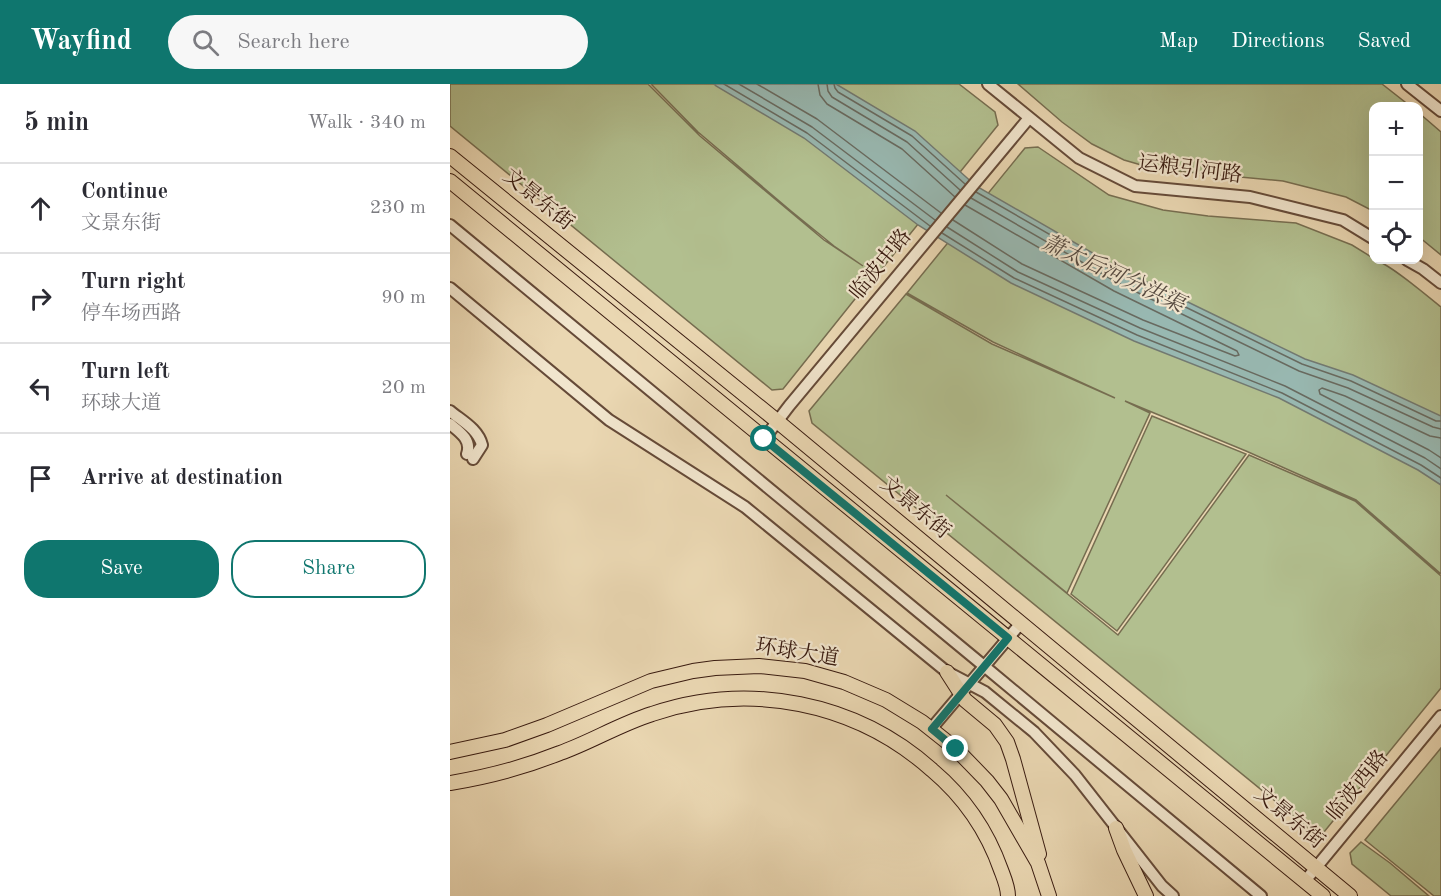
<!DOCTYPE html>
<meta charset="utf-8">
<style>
body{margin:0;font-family:"Old Standard TT","Noto Serif SC",serif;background:#f7f7f7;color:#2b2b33}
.controls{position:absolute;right:18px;top:18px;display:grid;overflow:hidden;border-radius:12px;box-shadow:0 6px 24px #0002}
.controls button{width:54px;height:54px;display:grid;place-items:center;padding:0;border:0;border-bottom:2px solid #e1e1e2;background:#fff;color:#2b2b33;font:30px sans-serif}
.stop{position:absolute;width:18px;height:18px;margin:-14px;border:4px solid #0f766e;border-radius:50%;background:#fff}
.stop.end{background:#0f766e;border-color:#fff;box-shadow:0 2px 6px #0008}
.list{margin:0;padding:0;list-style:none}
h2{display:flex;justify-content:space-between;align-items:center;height:78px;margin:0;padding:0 24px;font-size:26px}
h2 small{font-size:20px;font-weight:400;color:#7c7c81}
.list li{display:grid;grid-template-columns:39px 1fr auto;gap:18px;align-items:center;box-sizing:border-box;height:90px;padding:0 24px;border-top:2px solid #e1e1e2}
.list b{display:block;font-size:22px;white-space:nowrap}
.list p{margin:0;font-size:20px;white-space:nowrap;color:#7c7c81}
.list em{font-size:20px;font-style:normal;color:#7c7c81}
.actions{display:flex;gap:12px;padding:18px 24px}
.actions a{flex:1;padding:14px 0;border:2px solid #0f766e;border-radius:24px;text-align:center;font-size:21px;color:#0f766e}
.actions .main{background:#0f766e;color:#fff}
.icon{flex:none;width:33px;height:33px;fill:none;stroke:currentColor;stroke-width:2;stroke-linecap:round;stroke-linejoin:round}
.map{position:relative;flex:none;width:991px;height:812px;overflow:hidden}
header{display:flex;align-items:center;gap:36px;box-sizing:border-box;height:84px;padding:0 30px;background:#0f766e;color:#fff}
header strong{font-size:28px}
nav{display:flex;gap:33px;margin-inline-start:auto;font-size:21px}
.search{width:420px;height:54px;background:#f7f7f7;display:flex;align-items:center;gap:15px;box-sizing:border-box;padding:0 21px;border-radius:33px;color:#7c7c81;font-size:22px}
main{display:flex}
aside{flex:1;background:#fff}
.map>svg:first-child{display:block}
.green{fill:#b2bf8f;stroke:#766d50;stroke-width:1.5}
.water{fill:#98b8b1;stroke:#727971;stroke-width:1.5}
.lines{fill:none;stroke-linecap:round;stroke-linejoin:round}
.shore{stroke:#686a60;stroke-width:1.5}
.minor-casing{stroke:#654a38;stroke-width:14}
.major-casing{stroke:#391b10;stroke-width:16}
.minor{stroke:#f1e5cd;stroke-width:10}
.major{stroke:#ead7b2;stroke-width:14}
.route{stroke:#0f766e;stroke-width:8}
.labels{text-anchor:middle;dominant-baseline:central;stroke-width:4.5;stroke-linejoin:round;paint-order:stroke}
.street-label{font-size:21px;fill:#391b10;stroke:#f1e5cd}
.water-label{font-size:22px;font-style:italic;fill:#564a40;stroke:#f1e5cd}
</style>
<header>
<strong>Wayfind</strong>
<div class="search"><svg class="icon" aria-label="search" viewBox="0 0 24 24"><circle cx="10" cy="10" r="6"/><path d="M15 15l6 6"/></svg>Search here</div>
<nav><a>Map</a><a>Directions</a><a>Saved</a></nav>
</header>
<main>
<aside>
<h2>5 min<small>Walk · 340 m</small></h2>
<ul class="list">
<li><svg class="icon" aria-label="ahead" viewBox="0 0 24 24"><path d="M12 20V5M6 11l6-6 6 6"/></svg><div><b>Continue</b><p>文景东街</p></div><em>230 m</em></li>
<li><svg class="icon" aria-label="right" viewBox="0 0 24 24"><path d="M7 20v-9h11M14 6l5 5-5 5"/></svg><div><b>Turn right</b><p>停车场西路</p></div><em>90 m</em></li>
<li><svg class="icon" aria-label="left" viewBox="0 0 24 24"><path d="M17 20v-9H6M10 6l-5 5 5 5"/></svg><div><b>Turn left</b><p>环球大道</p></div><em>20 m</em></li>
<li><svg class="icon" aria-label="arrive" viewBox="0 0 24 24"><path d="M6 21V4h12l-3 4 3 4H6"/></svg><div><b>Arrive at destination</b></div></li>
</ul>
<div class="actions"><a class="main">Save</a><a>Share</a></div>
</aside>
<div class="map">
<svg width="991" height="812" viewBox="0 0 991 812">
<rect width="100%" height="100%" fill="#ead7b2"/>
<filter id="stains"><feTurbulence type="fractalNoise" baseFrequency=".00333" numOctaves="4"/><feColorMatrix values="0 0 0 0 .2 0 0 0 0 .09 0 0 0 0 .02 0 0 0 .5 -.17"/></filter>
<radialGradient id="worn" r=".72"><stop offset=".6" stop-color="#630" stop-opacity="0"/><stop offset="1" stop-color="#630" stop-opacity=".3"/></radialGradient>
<!-- green -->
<g class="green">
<polygon points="0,0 198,0 250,52 374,156 413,182 384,162 341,127 248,48 201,0 509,0 545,28 548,41 427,191 425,190 333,305 322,306 0,42"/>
<polygon points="568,0 932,0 960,22 924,22 923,127 896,113 833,97 705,85 674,76 642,60 612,38"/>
<polygon points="969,29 991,48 991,171 969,153"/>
<path d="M588,63l71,48 54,15 45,6 88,7 56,22 21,13 1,2c14,2 53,36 67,47v267l-85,-74 -110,-49 -121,-50 25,12 -83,180 -121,-98 172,140 131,-180 106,46 86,75v112l-117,144h-11l-501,-409 -3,-12 97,-117 86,50 123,54 -122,-56 -86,-49 118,-145z"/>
<polygon points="702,332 796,370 667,547 621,510"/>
<polygon points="991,664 991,812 984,812 915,756"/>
<polygon points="911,758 940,779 979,812 941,812 902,780 900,769"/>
</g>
<!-- water -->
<polygon class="water" points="264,0 386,0 465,47 526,102 674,187 855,275 903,291 991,332 991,401 968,386 829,314 684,257 561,199 468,141 354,54 266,2"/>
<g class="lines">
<!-- shore -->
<g class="shore">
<polyline points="274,0 357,49 480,142"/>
<polyline points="289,0 362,43 485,136"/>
<polyline points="307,0 367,35 491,129"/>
<polyline points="368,0 370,11 377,20 452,65 505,113"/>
<polyline points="377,0 378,7 382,13 457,58 510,106"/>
<polyline points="384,0 385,4 388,8 462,52 515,100"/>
<polyline points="526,108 672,192 852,280 901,297 986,337 991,337"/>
<polyline points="521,114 668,199 849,287 898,304 983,343 991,345"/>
<polyline points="503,136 572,180 693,236 785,272 789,271 787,267 664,207 515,121"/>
<polyline points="497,143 568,188 690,244 835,302 975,374 991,385"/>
<polyline points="492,149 564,194 687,251 832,309 971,381 991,394"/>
<polyline points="991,354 980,352 895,312 872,304 869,306 870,310 979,366 991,374"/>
</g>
<defs>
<g id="minor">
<polyline points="538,0 629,74 685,102 800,113 893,136 924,155"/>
<polyline points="957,0 991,27"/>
<polyline points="0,141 534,582 811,812"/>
<polyline points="957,176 973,185 991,199"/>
<polyline points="0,204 159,336 295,423 497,588 535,608 584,648 625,691 712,802 723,812"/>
<path d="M0,327c12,10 28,18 32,34l-9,14"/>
<path d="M0,340c10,8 22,16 17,30"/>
<polyline points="314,355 339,322 579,34"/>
<polyline points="481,645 571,539"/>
<polyline points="855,797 991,632"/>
</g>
<g id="major">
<polyline points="0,72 327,337 900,812"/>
<polyline points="0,97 873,812"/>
<polyline points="497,588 515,616 545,641 557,658 563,675 589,770"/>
<polyline points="0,668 55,656 97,641 201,597 243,587 265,584 309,582 355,587 394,598 436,616 472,638 506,665 537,697 551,715 588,779 599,812"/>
<path d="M0,699c37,-6 75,-16 110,-30 31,-11 60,-29 92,-39 97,-33 204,-12 280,56 32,27 55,60 69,100 3,8 7,17 7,26"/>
<polyline points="666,744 674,766 696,812"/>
</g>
</defs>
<!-- minor casing -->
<use href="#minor" class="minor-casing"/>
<!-- major casing -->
<use href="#major" class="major-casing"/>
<!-- minor -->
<use href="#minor" class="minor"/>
<!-- major -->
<use href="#major" class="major"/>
</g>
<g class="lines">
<!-- route -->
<polyline class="route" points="314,355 558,554 482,645 506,665"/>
</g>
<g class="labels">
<!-- street labels -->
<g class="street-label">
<text transform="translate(740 86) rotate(7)">运粮引河路</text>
<text transform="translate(88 116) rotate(39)">文景东街</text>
<text transform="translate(431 181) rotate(-51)">临波中路</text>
<text transform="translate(465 424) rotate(40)">文景东街</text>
<text transform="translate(347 569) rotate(9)">环球大道</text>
<text transform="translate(908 702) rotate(-51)">临波西路</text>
<text transform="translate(839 734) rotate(40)">文景东街</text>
</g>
<!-- water labels -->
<g class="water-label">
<text transform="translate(663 190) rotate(25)">萧太后河分洪渠</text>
</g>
</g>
<rect width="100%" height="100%" filter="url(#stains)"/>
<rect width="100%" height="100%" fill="url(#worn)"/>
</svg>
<div class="controls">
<button>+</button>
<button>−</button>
<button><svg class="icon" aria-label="locate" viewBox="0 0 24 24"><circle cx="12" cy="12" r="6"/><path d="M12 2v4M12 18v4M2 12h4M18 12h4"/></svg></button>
</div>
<div class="stop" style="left:314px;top:355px"></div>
<div class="stop end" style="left:506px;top:665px"></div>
</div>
</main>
